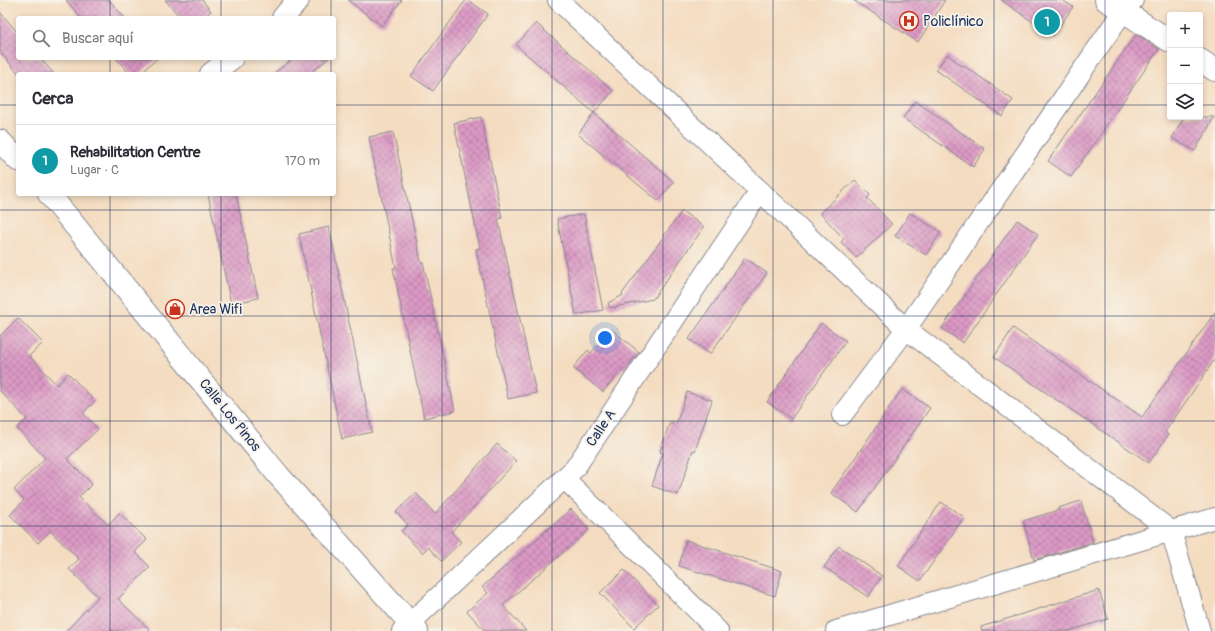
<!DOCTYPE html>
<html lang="es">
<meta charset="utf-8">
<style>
body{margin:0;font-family:Pangolin,sans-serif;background:#f7f7f7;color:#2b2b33}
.controls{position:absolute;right:12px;top:12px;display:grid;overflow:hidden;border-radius:4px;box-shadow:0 2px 6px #0003}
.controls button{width:36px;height:36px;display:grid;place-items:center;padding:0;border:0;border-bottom:1px solid #e1e1e2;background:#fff;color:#2b2b33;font:20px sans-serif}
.you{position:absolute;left:605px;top:338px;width:14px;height:14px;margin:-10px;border:3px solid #fff;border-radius:50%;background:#1a73e8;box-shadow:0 0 0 6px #1a73e833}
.badge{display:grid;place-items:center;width:26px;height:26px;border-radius:50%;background:#0b8043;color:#fff;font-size:13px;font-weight:700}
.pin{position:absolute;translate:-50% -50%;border:2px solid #fff;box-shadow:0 1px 4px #0006}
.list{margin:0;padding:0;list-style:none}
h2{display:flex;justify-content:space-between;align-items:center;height:52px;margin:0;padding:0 16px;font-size:17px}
h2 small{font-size:13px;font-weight:400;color:#7c7c81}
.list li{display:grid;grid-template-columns:26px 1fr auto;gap:12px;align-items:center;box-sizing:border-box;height:72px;padding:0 16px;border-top:1px solid #e1e1e2}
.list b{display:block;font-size:15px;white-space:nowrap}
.list p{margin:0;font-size:13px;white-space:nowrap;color:#7c7c81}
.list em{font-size:13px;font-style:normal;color:#7c7c81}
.icon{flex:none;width:22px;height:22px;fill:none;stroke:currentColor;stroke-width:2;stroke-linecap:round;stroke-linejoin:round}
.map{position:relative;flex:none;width:1215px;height:631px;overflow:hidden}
.search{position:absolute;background:#fff;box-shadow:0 2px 6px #0003;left:16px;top:16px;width:320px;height:44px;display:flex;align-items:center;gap:10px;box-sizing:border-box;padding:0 14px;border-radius:4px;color:#7c7c81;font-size:15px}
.panel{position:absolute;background:#fff;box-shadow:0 2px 6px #0003;left:16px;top:72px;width:320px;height:124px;border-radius:4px}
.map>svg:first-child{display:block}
.building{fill:url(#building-cross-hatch)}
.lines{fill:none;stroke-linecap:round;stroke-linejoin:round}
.minor-casing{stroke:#88868f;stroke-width:22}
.tertiary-casing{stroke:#88868f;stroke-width:24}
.minor{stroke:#fff;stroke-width:20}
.tertiary{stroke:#fff;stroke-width:22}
.grid{fill:none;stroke:#1b2f5e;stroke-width:1;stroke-opacity:0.55}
.labels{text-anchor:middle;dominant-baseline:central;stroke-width:3.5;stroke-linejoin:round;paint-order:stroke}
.poi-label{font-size:14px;fill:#1b2f5e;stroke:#f7f3e8;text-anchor:start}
.street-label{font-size:14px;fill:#1b2f5e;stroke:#f7f3e8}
</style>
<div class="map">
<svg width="1215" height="631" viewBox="0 0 1215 631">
<defs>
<pattern id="building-cross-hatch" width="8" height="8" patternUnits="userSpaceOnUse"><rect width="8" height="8" fill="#dc9ac5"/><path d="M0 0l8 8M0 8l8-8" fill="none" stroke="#b27ea3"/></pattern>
</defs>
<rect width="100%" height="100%" fill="#f7f3e8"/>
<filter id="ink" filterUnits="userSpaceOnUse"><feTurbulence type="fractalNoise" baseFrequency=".025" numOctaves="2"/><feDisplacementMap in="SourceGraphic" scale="8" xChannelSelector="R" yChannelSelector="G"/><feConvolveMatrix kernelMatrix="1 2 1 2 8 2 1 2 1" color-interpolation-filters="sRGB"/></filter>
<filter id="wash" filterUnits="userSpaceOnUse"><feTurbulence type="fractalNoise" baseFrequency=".012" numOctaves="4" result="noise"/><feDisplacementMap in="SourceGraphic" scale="16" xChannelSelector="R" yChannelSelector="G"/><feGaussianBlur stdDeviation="0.9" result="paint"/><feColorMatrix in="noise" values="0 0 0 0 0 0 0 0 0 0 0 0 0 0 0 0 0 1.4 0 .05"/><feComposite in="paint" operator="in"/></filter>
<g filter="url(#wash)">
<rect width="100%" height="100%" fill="#f4dcc0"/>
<g id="blocks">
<!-- building -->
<g class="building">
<polygon points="66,0 109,0 125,18 81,18"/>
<polygon points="165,0 202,0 211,11 203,18 181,18"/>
<polygon points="348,0 402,0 382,26"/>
<polygon points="466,0 468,0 488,14 433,91 411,76"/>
<polygon points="853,0 945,0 918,42"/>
<polygon points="1001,0 1062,0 1073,7 1053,36"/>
<polygon points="0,12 18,33 18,58 40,58 54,74 19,74 0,52"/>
<polygon points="536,23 613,91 594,113 516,45"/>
<polygon points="1136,34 1159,49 1071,177 1048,161"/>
<polygon points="947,54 962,66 963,65 1013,100 1002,116 936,70"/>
<polygon points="116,58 158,58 139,74 130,74"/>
<polygon points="294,58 329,58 309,74 273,74"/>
<polygon points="915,101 985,149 973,167 903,118"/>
<polygon points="594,113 674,182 658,201 578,134"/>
<polygon points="481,117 502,218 498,219 536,393 508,399 476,249 480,248 454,123"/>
<polygon points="1184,117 1214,117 1195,151 1172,138"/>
<polygon points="393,132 421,262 423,262 455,411 424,418 393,268 396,268 369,137"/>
<polygon points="855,180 870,195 867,198 892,224 856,258 841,242 844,239 820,213"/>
<polygon points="208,194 236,194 258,298 231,304"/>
<polygon points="682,211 704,227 653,299 610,308 608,303 623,295 622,294"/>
<polygon points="910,213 941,232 926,255 895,236"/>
<polygon points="584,214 603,310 576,315 557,219"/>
<polygon points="1017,220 1038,234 963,343 942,328"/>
<polygon points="329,227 372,432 342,439 299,234"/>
<polygon points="745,258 767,273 710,354 689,339"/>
<polygon points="1215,312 1215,359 1165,432 1168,435 1149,463 994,357 1013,328 1142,417"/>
<polygon points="18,318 43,343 29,356 57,385 68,373 95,401 83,413 98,429 67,459 92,484 79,497 108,525 119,513 147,540 135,552 150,567 118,599 151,631 66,631 98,597 69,569 79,559 50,531 38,543 10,515 24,500 14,490 45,458 17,428 27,419 0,391 0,336"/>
<polygon points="821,323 846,341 791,419 767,402"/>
<polygon points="611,329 639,352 625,369 623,368 603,392 573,368 588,350 591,353"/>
<polygon points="902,389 930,408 858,512 831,493"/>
<polygon points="687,392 712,400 695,451 693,450 678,495 652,486 663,453 660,452 670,422 676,424"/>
<polygon points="497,444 516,461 451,532 461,542 441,561 428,547 422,553 401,531 408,525 396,512 416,493 435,514"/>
<polygon points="1081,501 1093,542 1034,560 1023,521 1059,510 1058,508"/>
<polygon points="941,502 964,517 920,581 898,566"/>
<polygon points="571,509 589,530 503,605 526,631 485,631 467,611 488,593 482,587"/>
<polygon points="686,540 782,571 775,596 679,566"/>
<polygon points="839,546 882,576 868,597 824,567"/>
<polygon points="624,570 658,605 634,628 600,593"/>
<polygon points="1099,590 1108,619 1069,631 982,631 981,627"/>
</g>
</g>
</g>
<g filter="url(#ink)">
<use href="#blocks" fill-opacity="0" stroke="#88868f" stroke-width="1"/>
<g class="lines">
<defs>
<g id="minor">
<polyline points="558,0 906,329 1171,531 1200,631"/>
<polyline points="842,415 906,329 1123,11 1133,0"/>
<polyline points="564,478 718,631"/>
<polyline points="402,631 575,468 760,191"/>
<polyline points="836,631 1215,518"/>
</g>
<g id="tertiary">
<polyline points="1106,0 1170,41"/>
<polyline points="283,18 298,0"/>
<polyline points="1200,60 1215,70"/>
<polyline points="211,74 232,58"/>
<polyline points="0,141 18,160"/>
<polyline points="49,194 279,476 417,631"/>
</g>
</defs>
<!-- minor casing -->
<use href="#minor" class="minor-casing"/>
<!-- tertiary casing -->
<use href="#tertiary" class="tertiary-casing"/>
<!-- minor -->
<use href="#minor" class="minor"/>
<!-- tertiary -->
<use href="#tertiary" class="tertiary"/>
</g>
</g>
<!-- grid -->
<path class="grid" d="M110,0v18M221,0v18M331,0v18M442,0v631M552,0v631M663,0v631M773,0v631M884,0v631M994,0v631M1105,0v631M110,58v16M221,58v16M331,58v16M0,105h18M334,105h836M1200,105h15M110,194v437M221,194v437M331,194v437M0,210h1215M0,316h1215M0,421h1215M0,526h1215"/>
<!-- icons -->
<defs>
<symbol id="hospital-ring" viewBox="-11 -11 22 22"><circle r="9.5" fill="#f7f3e8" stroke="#c8321e" stroke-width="1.5"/><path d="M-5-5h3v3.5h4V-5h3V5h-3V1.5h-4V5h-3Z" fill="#c8321e"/></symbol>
<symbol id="shop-ring" viewBox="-11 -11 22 22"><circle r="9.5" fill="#f7f3e8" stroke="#c8321e" stroke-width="1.5"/><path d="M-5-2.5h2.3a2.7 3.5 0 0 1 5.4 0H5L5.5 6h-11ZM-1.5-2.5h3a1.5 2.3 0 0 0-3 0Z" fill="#c8321e"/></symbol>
</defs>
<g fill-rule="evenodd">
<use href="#hospital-ring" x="898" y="10" width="22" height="22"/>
<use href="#shop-ring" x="164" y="298" width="22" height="22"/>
</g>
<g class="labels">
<!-- poi labels -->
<g class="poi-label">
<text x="923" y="21">Policlínico</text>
<text x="189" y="309">Area Wifi</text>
</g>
<!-- street labels -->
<g class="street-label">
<text transform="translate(230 415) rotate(51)">Calle Los Pinos</text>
<text transform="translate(601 428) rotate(-56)">Calle A</text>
</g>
</g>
</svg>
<div class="controls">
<button>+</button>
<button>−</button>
<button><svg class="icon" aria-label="layers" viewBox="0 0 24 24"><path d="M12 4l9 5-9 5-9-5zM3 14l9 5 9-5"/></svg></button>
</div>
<div class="you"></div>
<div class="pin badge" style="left:1047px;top:22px;background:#0f9aa8">1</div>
<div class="search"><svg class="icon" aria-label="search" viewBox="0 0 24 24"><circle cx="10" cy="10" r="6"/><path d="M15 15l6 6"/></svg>Buscar aquí</div>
<section class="panel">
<h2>Cerca<small></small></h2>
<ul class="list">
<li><span class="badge" style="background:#0f9aa8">1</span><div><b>Rehabilitation Centre</b><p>Lugar · C</p></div><em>170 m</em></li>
</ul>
</section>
</div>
